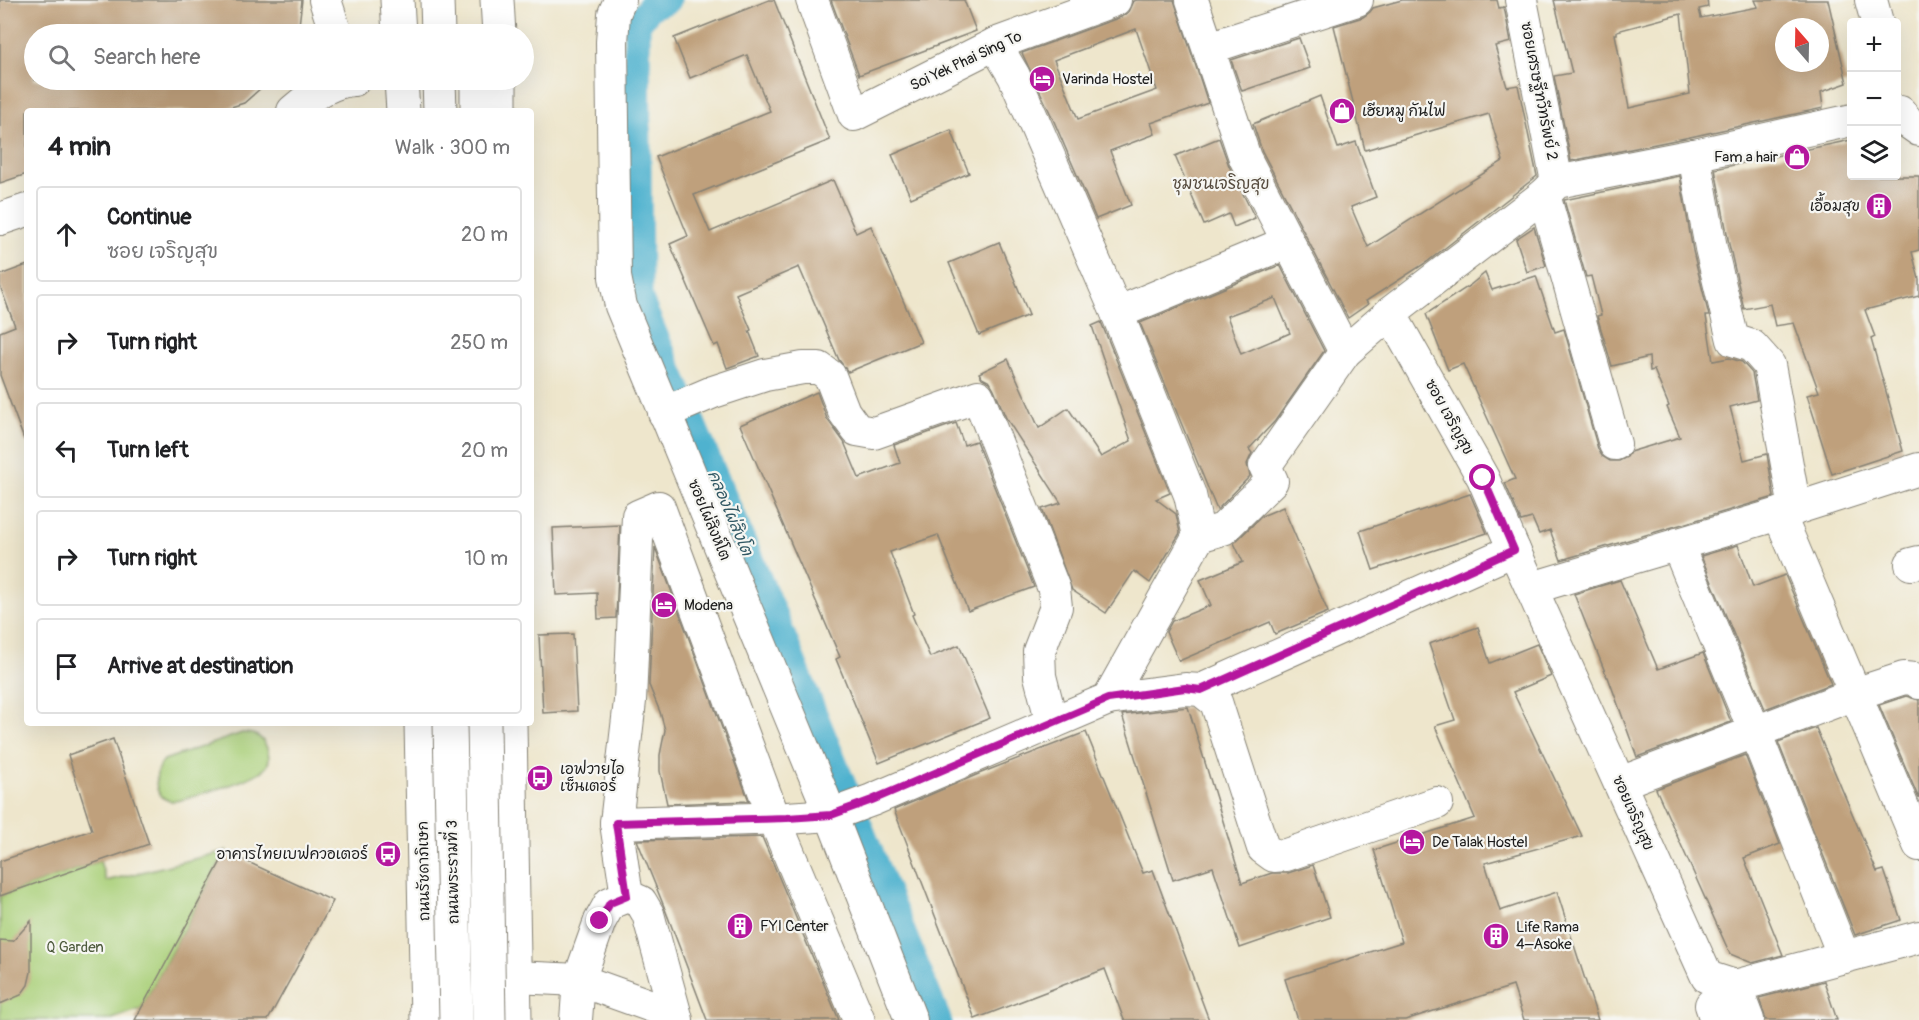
<!DOCTYPE html>
<meta charset="utf-8">
<style>
body{margin:0;font-family:Pangolin,"Playpen Sans Thai",sans-serif;background:#f2f2f2;color:#202124}
.controls{position:absolute;right:18px;top:18px;display:grid;overflow:hidden;border-radius:6px;box-shadow:0 6px 24px #0002}
.controls button{width:54px;height:54px;display:grid;place-items:center;padding:0;border:0;border-bottom:2px solid #e0e0e0;background:#fff;color:#202124;font:30px sans-serif}
.compass{position:absolute;left:1775px;top:18px;width:54px;height:54px;border-radius:50%;background:#fff;box-shadow:0 6px 24px #0002;rotate:340deg}
.stop{position:absolute;width:18px;height:18px;margin:-14px;border:4px solid #b5179e;border-radius:50%;background:#fff}
.stop.end{background:#b5179e;border-color:#fff;box-shadow:0 2px 6px #0008}
.list{margin:0;padding:0;list-style:none}
h2{display:flex;justify-content:space-between;align-items:center;height:78px;margin:0;padding:0 24px;font-size:26px}
h2 small{font-size:20px;font-weight:400;color:#757577}
.list li{display:grid;grid-template-columns:39px 1fr auto;gap:18px;align-items:center;box-sizing:border-box;height:96px;margin:0 12px 12px;padding:0 12px;border:2px solid #e0e0e0;border-radius:6px}
.list b{display:block;font-size:22px;white-space:nowrap}
.list p{margin:0;font-size:20px;white-space:nowrap;color:#757577}
.list em{font-size:20px;font-style:normal;color:#757577}
.icon{flex:none;width:33px;height:33px;fill:none;stroke:currentColor;stroke-width:2;stroke-linecap:round;stroke-linejoin:round}
.map{position:relative;flex:none;width:1919px;height:1020px;overflow:hidden}
.search{position:absolute;background:#fff;box-shadow:0 6px 24px #0002;left:24px;top:24px;width:510px;height:66px;display:flex;align-items:center;gap:15px;box-sizing:border-box;padding:0 21px;border-radius:33px;color:#757577;font-size:22px}
.panel{position:absolute;background:#fff;box-shadow:0 6px 24px #0002;left:24px;top:108px;width:510px;height:618px;border-radius:6px}
.map>svg:first-child{display:block}
.green{fill:#aad079;stroke:#63764a;stroke-width:1.5}
.lines{fill:none;stroke-linecap:round;stroke-linejoin:round}
.canal{stroke:#50b2cf;stroke-width:27}
.building{fill:#bfa07b;fill-rule:evenodd}
.minor-casing{stroke:#858174;stroke-width:34}
.major-casing{stroke:#858174;stroke-width:35}
.minor{stroke:#fff;stroke-width:32}
.major{stroke:#fff;stroke-width:33}
.major-bridge-casing{stroke:#858174;stroke-width:35;stroke-linecap:butt}
.major-bridge{stroke:#fff;stroke-width:33}
.route{stroke:#b5179e;stroke-width:8}
.labels{text-anchor:middle;dominant-baseline:central;stroke-width:4.5;stroke-linejoin:round;paint-order:stroke}
.street-label{font-size:15px;fill:#1c1c1c;stroke:#f6f6f2}
.poi-label{font-size:15px;fill:#1c1c1c;stroke:#f6f6f2;text-anchor:start}
.park-label{font-size:15px;fill:#4e5b3d;stroke:#f6f6f2}
.neighbourhood-label{font-size:16px;fill:#554a3d;stroke:#f6f6f2}
.water-label{font-size:16px;font-style:italic;fill:#315864;stroke:#f6f6f2}
</style>
<div class="map">
<svg width="1919" height="1020" viewBox="0 0 1919 1020">
<rect width="100%" height="100%" fill="#f6f6f2"/>
<filter id="ink" filterUnits="userSpaceOnUse"><feTurbulence type="fractalNoise" baseFrequency=".0167" numOctaves="2"/><feDisplacementMap in="SourceGraphic" scale="12" xChannelSelector="R" yChannelSelector="G"/><feConvolveMatrix kernelMatrix="1 2 1 2 8 2 1 2 1" color-interpolation-filters="sRGB"/></filter>
<filter id="wash" filterUnits="userSpaceOnUse"><feTurbulence type="fractalNoise" baseFrequency=".008" numOctaves="4" result="noise"/><feDisplacementMap in="SourceGraphic" scale="24" xChannelSelector="R" yChannelSelector="G"/><feGaussianBlur stdDeviation="1.35" result="paint"/><feColorMatrix in="noise" values="0 0 0 0 0 0 0 0 0 0 0 0 0 0 0 0 0 1.4 0 .05"/><feComposite in="paint" operator="in"/></filter>
<g filter="url(#wash)">
<rect width="100%" height="100%" fill="#eee6cc"/>
<!-- green -->
<g class="green">
<path d="M242,733c13,0 20,3 25,15 2,6 3,13 0,18 -10,14 -69,28 -86,34 -4,0 -7,2 -10,1 -20,-4 -17,-30 -7,-41z"/>
<polygon points="226,851 141,1009 109,1020 0,1020 0,896 100,861 106,881"/>
</g>
<g class="lines">
<!-- canal -->
<polyline class="canal" points="668,0 650,7 637,24 639,298 778,625 938,1020"/>
</g>
<g id="blocks">
<!-- building -->
<g class="building">
<polygon points="0,0 302,0 298,34 34,34 34,80 270,80 244,103 218,111 27,111 27,174 0,183"/>
<polygon points="769,0 774,0 830,140 694,195 710,232 833,180 856,233 871,226 921,342 848,372 839,360 799,267 736,294 751,330 749,331 759,356 727,368 718,344 714,346 670,244 688,236 656,157 770,111 747,55 690,78 674,38"/>
<polygon points="831,0 964,0 976,31 859,75"/>
<path d="M1137,0h37l34,103 -57,20 4,11 -45,17 21,54 -35,14 -43,-100 -31,-66 99,-36 7,-5 5,-11zM1136,29l21,61 -79,29 -24,-59z"/>
<polygon points="1402,0 1497,0 1499,8 1504,7 1511,42 1495,46 1507,87 1518,85 1537,176 1427,262 1366,301 1368,304 1348,318 1262,151 1253,124 1320,96 1338,148 1356,142 1376,197 1351,207 1368,247 1503,161 1489,114 1365,150 1334,26 1363,17 1370,12 1373,8"/>
<path d="M1554,0h153l1,7 -9,2 2,9 57,-11 -3,-7h73l19,83 -26,9 2,16 -133,29 -119,24 -17,-85 18,-3zM1681,14l9,80 -61,14 -14,-74h2v-3zM1784,27h36v36h-36z"/>
<polygon points="1299,38 1310,68 1242,91 1231,60"/>
<polygon points="951,130 969,173 911,198 892,155"/>
<polygon points="1219,138 1229,166 1255,218 1234,227 1229,214 1204,225 1175,156"/>
<polygon points="1851,140 1851,176 1919,176 1919,250 1912,252 1919,279 1919,296 1865,310 1875,337 1871,339 1903,451 1832,474 1807,395 1819,392 1794,323 1775,326 1770,304 1744,309 1729,244 1715,169"/>
<polygon points="1680,176 1693,251 1709,316 1706,316 1713,361 1729,358 1742,362 1752,373 1757,400 1730,407 1744,460 1767,454 1774,497 1561,560 1550,530 1539,534 1532,518 1521,521 1505,483 1515,479 1463,364 1448,370 1426,314 1469,286 1485,273 1492,290 1536,276 1555,332 1564,329 1598,449 1602,456 1610,461 1619,461 1627,457 1630,452 1680,437 1667,407 1669,406 1654,370 1650,371 1649,357 1612,366 1597,316 1601,315 1591,276 1586,277 1564,200"/>
<polygon points="1534,227 1546,266 1527,272 1516,239"/>
<polygon points="999,242 1029,315 979,335 949,263"/>
<polygon points="27,265 27,442 25,442 0,375 0,332 15,326 0,286 0,275"/>
<path d="M1280,265l44,86 -49,70 -26,28 3,4 -5,11 3,12 -33,34 -77,-187zM1275,298l15,35 -49,21 -14,-38z"/>
<polygon points="1101,322 1170,493 1156,499 1176,514 1180,533 1150,583 1134,571 1106,613 1072,590 1042,509 1061,503 1006,418 994,389 990,382 982,378 979,373 1008,359 1039,428 1068,408 1101,457 1131,441 1092,326"/>
<polygon points="817,392 827,419 844,442 859,478 900,463 894,445 956,423 964,445 976,441 1034,587 968,611 938,535 890,552 914,614 912,615 930,657 959,645 990,718 879,763 836,659 840,657 740,425"/>
<polygon points="1470,494 1487,533 1373,570 1360,531"/>
<polygon points="1283,507 1328,612 1275,634 1270,622 1179,661 1166,632 1172,621 1211,605 1200,580 1243,562 1234,543 1262,516"/>
<polygon points="620,525 616,618 598,619 597,593 556,595 553,528"/>
<polygon points="1738,545 1753,587 1785,575 1831,684 1765,709 1701,556"/>
<polygon points="655,547 749,801 667,804 660,771 660,755 665,730 660,712 649,685"/>
<polygon points="1620,580 1658,669 1703,653 1731,722 1637,757 1608,677 1607,677 1574,594"/>
<polygon points="1478,627 1490,663 1537,644 1551,676 1513,692 1582,836 1485,863 1500,911 1557,892 1598,1020 1524,1020 1513,986 1405,1020 1298,1020 1285,979 1402,942 1374,850 1475,818 1435,726 1455,720 1429,644"/>
<polygon points="573,634 577,711 543,713 539,635"/>
<polygon points="1906,696 1919,700 1919,799 1879,705"/>
<polygon points="1188,707 1242,883 1272,873 1288,873 1313,865 1330,917 1240,948 1213,867 1173,880 1122,715"/>
<polygon points="1816,728 1877,872 1884,870 1901,920 1855,935 1778,742"/>
<polygon points="1086,732 1143,873 1153,870 1209,1020 1124,1020 1105,969 975,1019 894,810 981,773"/>
<polygon points="113,739 149,844 0,896 0,861 92,830 68,755"/>
<polygon points="1745,755 1780,844 1744,858 1783,955 1752,963 1730,954 1656,789"/>
<polygon points="762,837 839,1020 707,1020 665,909 637,840"/>
<polygon points="226,852 333,901 268,1020 135,1020"/>
<polygon points="31,921 31,972 28,985 21,995 0,1004 0,940 13,941"/>
<polygon points="1824,981 1837,1020 1766,1020 1759,998"/>
</g>
</g>
</g>
<g filter="url(#ink)">
<use href="#blocks" fill-opacity="0" stroke="#858174" stroke-width="1.5"/>
<g class="lines">
<defs>
<g id="minor">
<polyline points="325,0 336,34"/>
<polyline points="620,0 614,14 612,42 615,277 621,306 831,815 911,1020"/>
<polyline points="812,0 854,115 995,44 1115,0"/>
<polyline points="1192,0 1245,158 1345,352"/>
<polyline points="1521,0 1557,182"/>
<polyline points="1871,0 1877,22"/>
<polyline points="1209,48 1357,0"/>
<path d="M293,111c17,-15 38,-30 61,-31"/>
<polyline points="1896,112 1900,112 1909,123 1919,130"/>
<polyline points="1694,155 1711,248 1733,340 1752,346 1769,365 1795,509"/>
<polyline points="1544,195 1615,444"/>
<polyline points="0,219 27,210"/>
<polyline points="1117,313 1288,242"/>
<polyline points="1390,313 1483,478 1514,550 1707,977 1735,986 1748,1020"/>
<polyline points="664,413 713,392 765,375 803,368 819,368 830,376 844,412 857,430 874,433 978,396 1054,589 1056,607 1039,651 1040,676 1052,723"/>
<polyline points="1779,514 1919,845"/>
<polyline points="1199,536 1223,529 1272,481 1265,466 1345,352 1390,313 1544,195 1557,182 1694,155 1852,120"/>
<polyline points="1677,544 1755,732 1844,957"/>
<polyline points="1911,564 1919,562"/>
<polyline points="1532,588 1779,514 1919,469"/>
<polyline points="1201,690 1514,550"/>
<polyline points="1108,699 1185,689 1201,690 1216,702 1263,848 1274,856 1286,855 1437,803"/>
<polyline points="1620,783 1855,694 1904,678 1915,679 1919,683"/>
<polyline points="616,823 787,818 831,815 872,800 1108,699 1199,536 1190,495 1117,313 1014,76 995,44"/>
<polyline points="627,896 616,823 630,701 638,516 659,507 774,818 859,1020"/>
<polyline points="515,977 579,980 674,1014"/>
<polyline points="1735,986 1919,937"/>
<polyline points="1711,1005 1716,1020"/>
<polyline points="576,1020 579,980 600,921 610,903 627,896 641,902 648,914 677,1020"/>
</g>
<g id="major">
<polyline points="397,0 399,34"/>
<polyline points="437,0 438,34"/>
<polyline points="497,0 499,34"/>
<polyline points="401,80 403,111"/>
<polyline points="439,80 440,111"/>
<polyline points="477,80 477,111"/>
<polyline points="500,80 500,111"/>
<polyline points="421,723 427,1020"/>
<polyline points="510,723 515,1020"/>
</g>
</defs>
<!-- minor casing -->
<use href="#minor" class="minor-casing"/>
<!-- major casing -->
<use href="#major" class="major-casing"/>
<!-- minor -->
<use href="#minor" class="minor"/>
<!-- major -->
<use href="#major" class="major"/>
<defs>
<g id="major-bridge">
<polyline points="450,723 456,1020"/>
<polyline points="484,723 489,1020"/>
</g>
</defs>
<!-- major-bridge casing -->
<use href="#major-bridge" class="major-bridge-casing"/>
<!-- major-bridge -->
<use href="#major-bridge" class="major-bridge"/>
</g>
</g>
<g class="lines" filter="url(#ink)">
<!-- route -->
<polyline class="route" points="600,921 610,903 627,896 616,823 787,818 831,815 872,800 1108,699 1185,688 1201,690 1514,550 1483,478"/>
</g>
<!-- icons -->
<defs>
<symbol id="hotel-disc" viewBox="-11 -11 22 22"><circle r="9.5" fill="#b5179e" stroke="#f6f6f2"/><path d="M-6-4.5h1.5V1H6V5H4.5V3h-9V5H-6ZM-4 0a1.8 1.8 0 1 1 3.6 0ZM.5 0V-2.5h3Q6-2.5 6 0Z" fill="#fff"/></symbol>
<symbol id="shop-disc" viewBox="-11 -11 22 22"><circle r="9.5" fill="#b5179e" stroke="#f6f6f2"/><path d="M-5-2.5h2.3a2.7 3.5 0 0 1 5.4 0H5L5.5 6h-11ZM-1.5-2.5h3a1.5 2.3 0 0 0-3 0Z" fill="#fff"/></symbol>
<symbol id="building-disc" viewBox="-11 -11 22 22"><circle r="9.5" fill="#b5179e" stroke="#f6f6f2"/><path d="M-4-6H4V6H1V3H-1V6H-4ZM-2.5-4.3h1.7v1.8h-1.7ZM.8-4.3h1.7v1.8H.8ZM-2.5-1h1.7V.8h-1.7ZM.8-1h1.7V.8H.8Z" fill="#fff"/></symbol>
<symbol id="bus-disc" viewBox="-11 -11 22 22"><circle r="9.5" fill="#b5179e" stroke="#f6f6f2"/><path d="M-5-6H5V4H4V6H2V4H-2V6H-4V4H-5ZM-3.5-4V0h7V-4ZM-3.5 1.2v1.5H-2V1.2ZM2 1.2v1.5H3.5V1.2Z" fill="#fff"/></symbol>
</defs>
<g fill-rule="evenodd">
<use href="#hotel-disc" x="1027" y="64" width="30" height="30"/>
<use href="#shop-disc" x="1327" y="96" width="30" height="30"/>
<use href="#shop-disc" x="1782" y="142" width="30" height="30"/>
<use href="#building-disc" x="1864" y="191" width="30" height="30"/>
<use href="#hotel-disc" x="649" y="590" width="30" height="30"/>
<use href="#bus-disc" x="525" y="763" width="30" height="30"/>
<use href="#hotel-disc" x="1397" y="827" width="30" height="30"/>
<use href="#bus-disc" x="373" y="839" width="30" height="30"/>
<use href="#building-disc" x="725" y="911" width="30" height="30"/>
<use href="#building-disc" x="1481" y="921" width="30" height="30"/>
</g>
<g class="labels">
<!-- street labels -->
<g class="street-label">
<text transform="translate(966 61) rotate(-25)">Soi Yek Phai Sing To</text>
<text transform="translate(1539 91) rotate(79)">ซอยเศรษฐีทวีทรัพย์ 2</text>
<text transform="translate(1449 417) rotate(61)">ซอย เจริญสุข</text>
<text transform="translate(709 520) rotate(67)">ซอยไผ่สิงห์โต</text>
<text transform="translate(1633 813) rotate(66)">ซอยเจริญสุข</text>
<text transform="translate(424 871) rotate(-91)">ถนนรัชดาภิเษก</text>
<text transform="translate(453 872) rotate(-91)">ถนนพระรามที่ 3</text>
</g>
<!-- poi labels -->
<g class="poi-label">
<text x="1062" y="79">Varinda Hostel</text>
<text x="1362" y="111">เฮียหมู กันไฟ</text>
<text x="1778" y="157" text-anchor="end">Fam a hair</text>
<text x="1860" y="206" text-anchor="end">เอื้อมสุข</text>
<text x="684" y="605">Modena</text>
<text x="560" y="769">เอฟวายไอ<tspan x="560" dy="17">เซ็นเตอร์</tspan></text>
<text x="1432" y="842">De Talak Hostel</text>
<text x="368" y="854" text-anchor="end">อาคารไทยเบฟควอเตอร์</text>
<text x="760" y="926">FYI Center</text>
<text x="1516" y="927">Life Rama<tspan x="1516" dy="17">4–Asoke</tspan></text>
</g>
<!-- park labels -->
<g class="park-label">
<text x="75" y="947">Q Garden</text>
</g>
<!-- neighbourhood labels -->
<g class="neighbourhood-label">
<text x="1221" y="184">ชุมชนเจริญสุข</text>
</g>
<!-- water labels -->
<g class="water-label">
<text transform="translate(730 513) rotate(67)">คลองไผ่สิงโต</text>
</g>
</g>
</svg>
<div class="controls">
<button>+</button>
<button>−</button>
<button><svg class="icon" aria-label="layers" viewBox="0 0 24 24"><path d="M12 4l9 5-9 5-9-5zM3 14l9 5 9-5"/></svg></button>
</div>
<svg class="compass" viewBox="-18 -18 36 36"><path d="M0-13l5 13h-10z" fill="#e53935"/><path d="M0 13l5-13h-10z" fill="#757577"/></svg>
<div class="stop" style="left:1483px;top:478px"></div>
<div class="stop end" style="left:600px;top:921px"></div>
<div class="search"><svg class="icon" aria-label="search" viewBox="0 0 24 24"><circle cx="10" cy="10" r="6"/><path d="M15 15l6 6"/></svg>Search here</div>
<section class="panel">
<h2>4 min<small>Walk · 300 m</small></h2>
<ul class="list">
<li><svg class="icon" aria-label="ahead" viewBox="0 0 24 24"><path d="M12 20V5M6 11l6-6 6 6"/></svg><div><b>Continue</b><p>ซอย เจริญสุข</p></div><em>20 m</em></li>
<li><svg class="icon" aria-label="right" viewBox="0 0 24 24"><path d="M7 20v-9h11M14 6l5 5-5 5"/></svg><div><b>Turn right</b></div><em>250 m</em></li>
<li><svg class="icon" aria-label="left" viewBox="0 0 24 24"><path d="M17 20v-9H6M10 6l-5 5 5 5"/></svg><div><b>Turn left</b></div><em>20 m</em></li>
<li><svg class="icon" aria-label="right" viewBox="0 0 24 24"><path d="M7 20v-9h11M14 6l5 5-5 5"/></svg><div><b>Turn right</b></div><em>10 m</em></li>
<li><svg class="icon" aria-label="arrive" viewBox="0 0 24 24"><path d="M6 21V4h12l-3 4 3 4H6"/></svg><div><b>Arrive at destination</b></div></li>
</ul>
</section>
</div>
